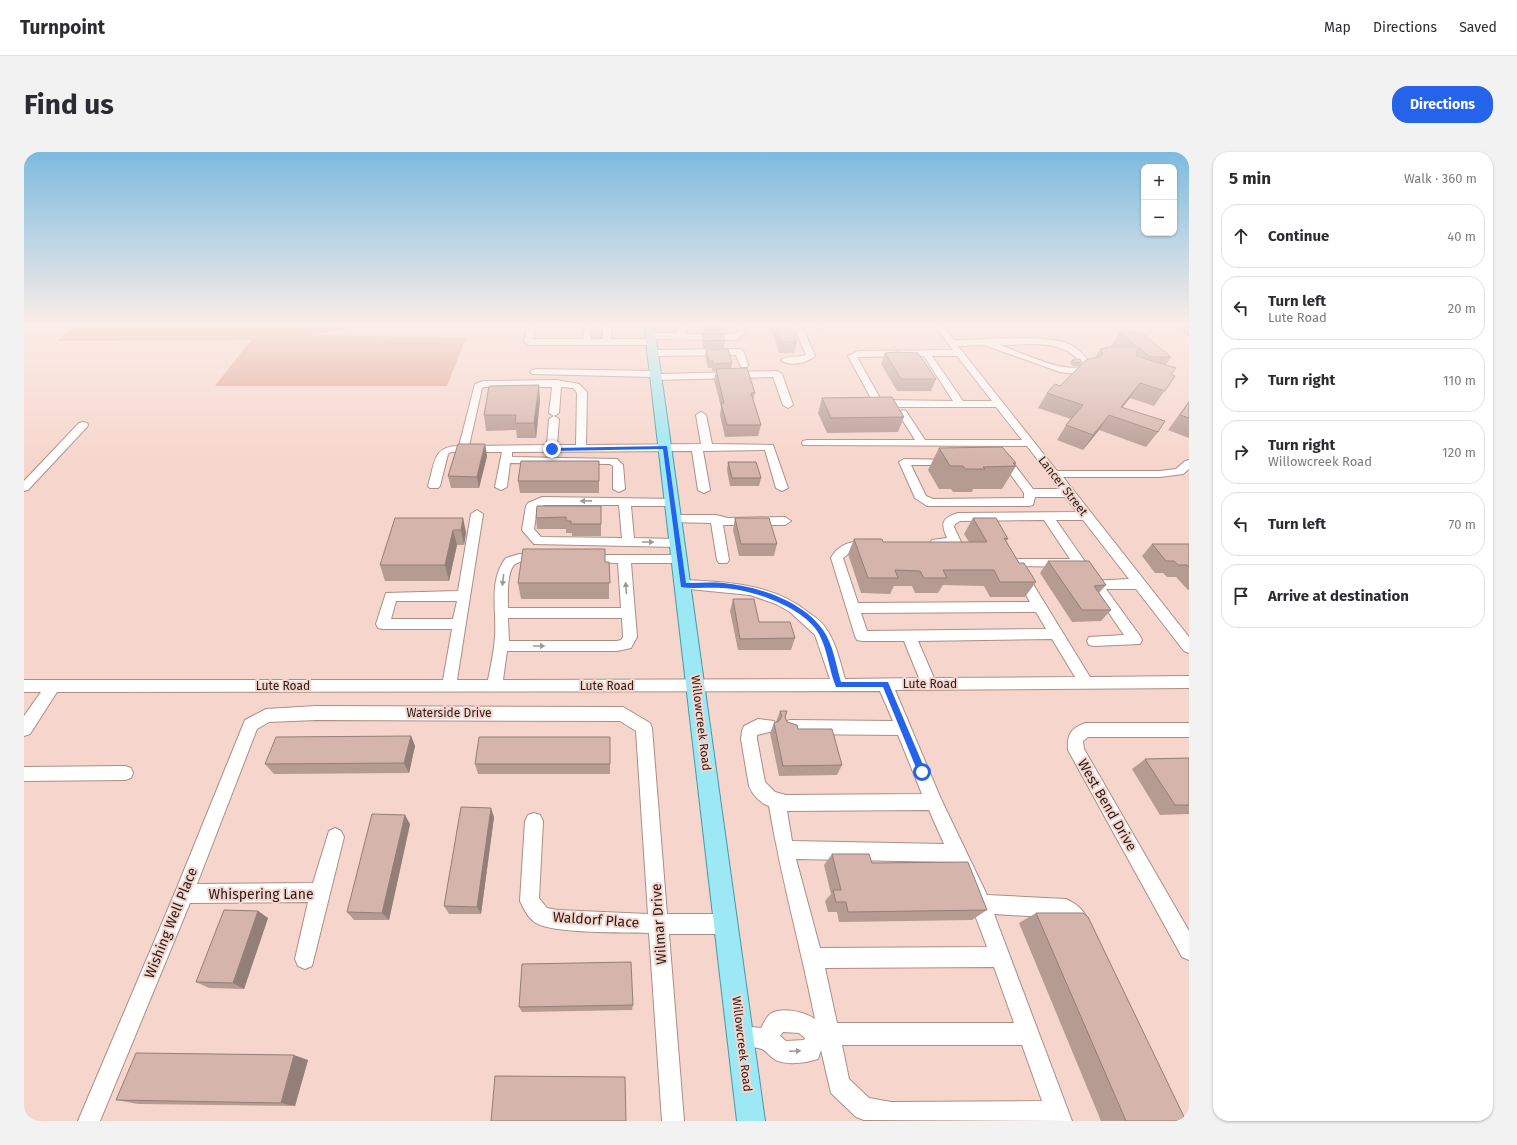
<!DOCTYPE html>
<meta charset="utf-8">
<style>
body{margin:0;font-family:"Fira Sans",sans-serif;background:#f2f2f3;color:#2b2b33}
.controls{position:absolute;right:12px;top:12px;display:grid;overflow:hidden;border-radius:8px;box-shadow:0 1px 3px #0004}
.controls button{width:36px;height:36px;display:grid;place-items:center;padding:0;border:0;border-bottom:1px solid #e1e1e2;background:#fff;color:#2b2b33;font:20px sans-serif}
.stop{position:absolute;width:12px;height:12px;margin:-9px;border:3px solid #2563eb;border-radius:50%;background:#fff}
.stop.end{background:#2563eb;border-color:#fff;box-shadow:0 1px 4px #0008}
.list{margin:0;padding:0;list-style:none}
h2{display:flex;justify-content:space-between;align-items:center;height:52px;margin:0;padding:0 16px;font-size:17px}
h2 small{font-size:13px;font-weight:400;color:#7c7c81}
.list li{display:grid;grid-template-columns:26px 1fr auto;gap:12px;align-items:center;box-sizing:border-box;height:64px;margin:0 8px 8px;padding:0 8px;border:1px solid #e1e1e2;border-radius:16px}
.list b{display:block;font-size:15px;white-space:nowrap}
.list p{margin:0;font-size:13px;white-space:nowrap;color:#7c7c81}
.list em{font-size:13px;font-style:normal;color:#7c7c81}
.icon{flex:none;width:22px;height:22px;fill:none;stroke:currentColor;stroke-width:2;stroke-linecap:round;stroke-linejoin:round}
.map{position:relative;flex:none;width:1165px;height:969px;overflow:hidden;border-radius:16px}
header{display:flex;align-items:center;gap:24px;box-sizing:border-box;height:56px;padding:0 20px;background:#fff;border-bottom:1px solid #e1e1e2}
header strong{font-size:19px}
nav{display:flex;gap:22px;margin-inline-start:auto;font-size:14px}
.intro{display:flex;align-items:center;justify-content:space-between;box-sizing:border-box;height:96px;padding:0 24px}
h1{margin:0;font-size:28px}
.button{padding:10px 18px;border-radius:16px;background:#2563eb;color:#fff;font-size:14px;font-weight:700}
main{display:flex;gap:24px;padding:0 24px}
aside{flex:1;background:#fff;border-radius:16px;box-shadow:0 1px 3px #0004}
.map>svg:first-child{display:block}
.forest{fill:#dca18f}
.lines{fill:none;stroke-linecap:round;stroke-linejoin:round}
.minor-tunnel{stroke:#cdb1a8;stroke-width:10;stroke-dasharray:10 4.5;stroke-linecap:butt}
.minor-casing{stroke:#ac8e85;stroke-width:2}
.major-casing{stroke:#4898a4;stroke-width:2}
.minor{fill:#fff;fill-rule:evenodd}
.major{fill:#9ce9f5;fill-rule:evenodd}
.wall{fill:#b69b93}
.shaded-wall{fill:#947e78}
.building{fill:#d4b4ab;stroke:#947e78}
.oneway{fill:#9e9997}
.route{fill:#2563eb}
.labels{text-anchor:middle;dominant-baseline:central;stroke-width:4;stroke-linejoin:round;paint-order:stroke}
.street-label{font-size:12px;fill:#271c18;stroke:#f6d6cc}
.near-street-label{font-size:14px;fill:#271c18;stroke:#f6d6cc}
</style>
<header>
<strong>Turnpoint</strong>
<nav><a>Map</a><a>Directions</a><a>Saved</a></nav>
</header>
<div class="intro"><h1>Find us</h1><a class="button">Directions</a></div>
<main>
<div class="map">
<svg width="1165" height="969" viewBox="0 0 1165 969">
<rect width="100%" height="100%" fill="#f6d6cc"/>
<!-- forest -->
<polygon class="forest" points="47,172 348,172 286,183 442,186 423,234 191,234 227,188 33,189 47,177"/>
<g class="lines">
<!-- minor-tunnel -->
<polyline class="minor-tunnel" points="569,183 579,183"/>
<defs>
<g id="minor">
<polygon points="504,172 512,172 509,187 559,187 560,172 568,172 567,187 579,187 579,172 587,172 587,187 627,187 631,190 627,193 504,193 500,190"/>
<polygon points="652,172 660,172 662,182 710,182 714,179 711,172 719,172 722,180 712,188 627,187 623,184 627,181 653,181"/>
<path d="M769,172h8l14,32c-7,7 -27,11 -34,4 6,-5 17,-2 25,-5z"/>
<polygon points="783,172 805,172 795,177"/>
<path d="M909,172h9l12,16c28,0 92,-6 115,4 11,5 18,14 24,24l-2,2 -16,4 -15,-2 -76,-27 -26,1 99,125h103l16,-2 9,-8 4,-1v9l-6,5 -23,3h-97l126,160v16l-5,-2 -48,-62h-30l34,47 2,4 -2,4 -46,2 -5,-1 -2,-4 2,-4 35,-2 -33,-48 -2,-3 2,-3 38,-2 -46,-59h-27l30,43 -2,3 -4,1 -69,-1 -2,-3 2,-3 4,-1h55l-26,-39 -84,1 -5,3 -1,3 7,15 -2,3 -27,1 -2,-3 2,-3 15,-2c-6,-14 -6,-20 11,-25l119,-1 -12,-15h-30l-2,8 -4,1h-102l-12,-8 -16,-36 5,-3 51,1 1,2 -5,3h-40l15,31 7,3 91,-1v-5l-18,-25 -13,-4 -1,-2 5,-3 17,5 19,25h27l-33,-43 -224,-1 -1,-2 1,-2 4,-1h108l-17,-27 5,-3 3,1 19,29h97l-26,-33h-114l-8,-3 -26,-48 10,-5 95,-1zM976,193c29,0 66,-8 83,22 -23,5 -60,-14 -83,-22zM900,204l29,45 -72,-1 -24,-43zM908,204h25l35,45h-29z"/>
<polygon points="716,197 720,200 724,213 723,215 717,215 712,203 629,204 625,201 629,198"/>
<polygon points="511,217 632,219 637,222 753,219 758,222 769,253 764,256 759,253 749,225 632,228 628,225 508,222 506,220"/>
<path d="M533,228l22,4 8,8 -1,53 115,-1 -5,-29 5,-3 5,3 6,29 61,1 15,43 -6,3 -6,-3 -11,-38 -62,1 7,39 -6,3 -6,-3 -6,-39 -180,1v5l105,2 6,6 2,24 -6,3 -6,-3v-23l-3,-2 -100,-1 -3,24 -6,3 -6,-3 7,-35h-51l-3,2 -8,32 -2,2h-8l-2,-2c7,-22 4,-40 31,-40l16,-62 8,-3zM460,235h68l-3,26 5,3 5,-3 2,-26 12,1 4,5 -1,52h-19l2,-26 -5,-3 -5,3 -2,26 -78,1 13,-58z"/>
<polygon points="59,270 63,271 64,273 63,275 4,338 0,339 0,329 55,271"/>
<path d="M518,345l135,2 2,3 -2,3 -4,1h-42l3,32 44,1 4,1 2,3 -2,3 -4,1 -144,-3 -12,-14 4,-24 2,-3zM520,353h75l3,33 -81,-1 -7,-8 3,-21z"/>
<path d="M453,358l6,4 -26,166h31c3,-15 6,-29 7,-43 2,-26 -7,-57 11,-79l13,-4 13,1 2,3 -2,3c-5,1 -10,0 -15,2 -11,4 -9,35 -9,45h113l-3,-45 -36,-1 -2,-3 2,-3 4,-1h94l4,1 2,3 -2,3 -4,1h-49l6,74 -6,11 -14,3h-110l-4,29 327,-1 -15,-44 -25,-23 -14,-8 -26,-9 -71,-7 -2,-3 2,-3 5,-2c44,2 90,4 125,33 6,4 12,8 16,14 11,15 15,35 20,52l74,-1 -15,-37h-42l-5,-1 -2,-4 -24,-78c8,-15 22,-17 38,-18l4,1 2,3 -2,3 -20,3 -10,8 15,45 172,-1 -16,-28 1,-3h10l65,106 99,-1v12l-294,2 46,109 46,96 79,4c14,6 20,15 26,28l-3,7 -7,3 -7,-3 -3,-7 -10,-9 -68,-4 78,207 -208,-1 -8,-3 -25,-24 -10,-43 -3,9c-12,4 -33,7 -44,0 -4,-3 -8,-8 -12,-10 -10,-3 -19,-1 -29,-4l-3,-8 3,-8 8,-3 20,2c3,-5 6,-13 11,-15 11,-6 33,-1 43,6 -14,-71 -34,-141 -46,-213 -9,-3 -17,-12 -20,-20l-8,-47 1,-8 2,-5 14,-7 16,2 2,5 -2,5 -17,4v4l8,43 10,10 11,3 136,-1 -24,-59 -108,-1 -6,-2 -2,-5 2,-5 6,-2 103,1 -13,-30 -823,1 -27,42 -6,2v-20l17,-24h-17v-12h419l9,-51h-69l-5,-1 -2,-4 10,-31 72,-2 13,-77zM372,449h61l-4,18h-62zM1012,460l10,17 -179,2 -6,-18zM484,466h114l1,19 -2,3 -4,1h-108zM1028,487l23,38 -141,1 -16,-37zM905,658l15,34 -152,-3 -5,-30zM772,707l156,3 20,45 15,40 -167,1zM970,815l20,56h-177l-12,-55zM759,880l16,1 6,5 -1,2 -18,1 -6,-5zM818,893h180l20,56 -151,1 -22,-4 -20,-19z"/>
<polygon points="651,363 692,363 704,366 761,365 767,369 761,373 699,373 705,408 703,411 695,411 693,408 687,371 647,370 645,367"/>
<path d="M292,554l307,1 27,16 2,5 15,186h60l7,3 3,7 -3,7 -7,3h-58l15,187h-22l-13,-188c-24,-1 -95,1 -113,-10 -7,-4 -13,-15 -16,-22l5,-80 3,-6 6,-2 6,2 3,6 -4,77 8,10 11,2 90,4 -12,-183 -16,-10 -304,-1 -47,2 -12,7 -60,155 116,-1 16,-52 6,-3 6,3 3,6 -32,129 -7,3 -7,-3 -3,-7 13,-57 -118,1 -90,218h-22l98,-231 69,-170 21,-11z"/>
<path d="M1061,571h104v14h-101l-5,4 1,8 105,182v29l-7,-3 -114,-207c-1,-15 2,-21 17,-27z"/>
<polygon points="101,614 107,616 109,621 107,626 101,628 0,629 0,615"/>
</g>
<polygon id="major" points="620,172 630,172 741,969 713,969"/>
</defs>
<!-- minor casing -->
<use href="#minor" class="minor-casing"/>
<!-- major casing -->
<use href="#major" class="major-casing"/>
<!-- minor -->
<use href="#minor" class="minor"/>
<!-- major -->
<use href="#major" class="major"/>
</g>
<!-- wall -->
<g class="wall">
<polygon points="678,172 699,172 698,180 680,180"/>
<polygon points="745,172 766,172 773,190 770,201 755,201"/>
<polygon points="1162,172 1165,172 1165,185 1158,179"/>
<polygon points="1096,180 1147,205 1142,213 1147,222 1151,224 1130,254 1106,246 1098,255 1134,280 1122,295 1075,278 1059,298 1033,288 1042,273 1047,267 1014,256 1023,241 1036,234 1071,206 1076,197 1081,196 1082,195 1087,195 1087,194"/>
<polygon points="679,182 701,188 700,196 679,196 678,189"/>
<polygon points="682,198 708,211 707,217 731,241 729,248 737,273 734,284 701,285 696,263 697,255 690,228 692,219 688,219 688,216 684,216 681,205"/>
<polygon points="861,201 912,227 907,239 873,239 857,212"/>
<polygon points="1048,208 1058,210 1056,214 1049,214 1046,211"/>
<polygon points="798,246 880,265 874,280 803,281 794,261"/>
<polygon points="516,248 512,286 493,286 492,278 462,279 460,263"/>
<polygon points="1165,249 1165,286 1144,278"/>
<polygon points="461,292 463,304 455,336 427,336 424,324"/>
<polygon points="915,296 992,311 991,313 992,314 978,337 949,337 948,340 929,340 927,337 915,337 904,318"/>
<polygon points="575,309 575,341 496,341 494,329"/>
<polygon points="704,310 737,326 735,334 706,334 703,318"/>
<polygon points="577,354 577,384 548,384 548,381 542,381 542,377 513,377 512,366"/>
<polygon points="439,366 442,381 440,393 433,393 425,429 361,429 356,413"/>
<polygon points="711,366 753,392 750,404 715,404 709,378"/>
<polygon points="949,366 984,387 982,389 995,411 1012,430 1001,445 966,445 960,434 919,433 914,441 891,441 888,434 870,434 866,442 837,441 824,402 830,387 859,390 945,390 940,382"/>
<polygon points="1128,392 1165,392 1165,438 1164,438 1152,425 1143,425 1139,421 1131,421 1118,404"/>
<polygon points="1024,409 1082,433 1075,441 1087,458 1077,469 1048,470 1016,421"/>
<polygon points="581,410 585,410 585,447 497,447 494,431"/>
<polygon points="709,447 735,470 771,486 767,498 714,498 706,459"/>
<polygon points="756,559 761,565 763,570 774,577 818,613 813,623 755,624 746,581 750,571 752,570"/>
<polygon points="387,584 391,594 385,621 250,622 241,612"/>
<polygon points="586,585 586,622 454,622 451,612"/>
<polygon points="1165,606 1165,662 1136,663 1108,617 1121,607"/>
<polygon points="470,665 457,762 425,762 420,754"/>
<polygon points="386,672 365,768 330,768 323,760"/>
<polygon points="808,702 848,711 963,758 948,768 815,770 813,760 804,760 801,749 807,742 800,713"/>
<polygon points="234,759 244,766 220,837 185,836 172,830"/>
<polygon points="1012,761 1162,969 1077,969 995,771"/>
<polygon points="609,853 608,858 498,860 495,855"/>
<polygon points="284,908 271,954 114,952 92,948"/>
</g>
<!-- shaded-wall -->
<g class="shaded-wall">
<polygon points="1116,231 1106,246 1091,265 1097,255"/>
<polygon points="515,233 516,248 512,286 510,271"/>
<polygon points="1085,263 1075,278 1059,298 1069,283"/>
<polygon points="461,292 463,304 455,336 453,325"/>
<polygon points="439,366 442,381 440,393 437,378"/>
<polygon points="429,378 433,393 425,429 421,413"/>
<polygon points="387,584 391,594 385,621 380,611"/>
<polygon points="467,656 470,665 457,762 453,755"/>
<polygon points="381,663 386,672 365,768 358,761"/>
<polygon points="234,759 244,766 220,837 209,831"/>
<polygon points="270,903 284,908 271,954 257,951"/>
</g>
<!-- building -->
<g class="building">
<polygon points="751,172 766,172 773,190 758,190"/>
<polygon points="1096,180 1117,180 1147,205 1126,205 1114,195 1112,204 1152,216 1147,222 1151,224 1141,239 1116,231 1097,255 1141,269 1134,280 1085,263 1069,283 1042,273 1059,253 1023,241 1031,232 1036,234 1062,208 1077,204 1079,202 1076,197 1083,196 1082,195 1113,195"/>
<polygon points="679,182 699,182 701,188 680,189"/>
<polygon points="704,197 708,211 689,212 689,209 685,209 682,198"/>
<polygon points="873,200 894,201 912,227 877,227 861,201"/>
<polygon points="1056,207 1058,210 1051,211 1048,208"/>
<polygon points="723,216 731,241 727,241 737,273 703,273 697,251 700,251 692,217"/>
<polygon points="515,233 510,271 491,271 492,263 460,263 465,234"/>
<polygon points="868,245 880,265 807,266 798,246"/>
<polygon points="1165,250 1165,266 1156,263"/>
<polygon points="434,292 461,292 453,325 424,324"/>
<polygon points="978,295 992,311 989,311 992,314 959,315 961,317 941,317 939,314 926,314 915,296"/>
<polygon points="497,309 575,309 575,329 494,329"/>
<polygon points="704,310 732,310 737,326 708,326"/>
<polygon points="513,354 577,354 577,372 547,372 547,369 542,369 542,365 512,366"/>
<polygon points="371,366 439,366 437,378 429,378 421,413 356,413"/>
<polygon points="711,366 745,366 753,392 717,392"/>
<polygon points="949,366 972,366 984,387 980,386 995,411 1000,411 1012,430 976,430 970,418 919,418 923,426 900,426 896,419 871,418 874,426 844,426 830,387 858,387 859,390 963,390"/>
<polygon points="1128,392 1165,392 1165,415 1163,413 1154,413 1150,409 1142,409"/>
<polygon points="499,397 581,397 581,410 585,410 586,431 494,431"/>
<polygon points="1024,409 1065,409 1082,433 1070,434 1087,458 1058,458"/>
<polygon points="709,447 730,447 735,470 766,470 771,486 716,487"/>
<polygon points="756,559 763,559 761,565 763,570 773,573 774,577 808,577 818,613 759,614 750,571 755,569 758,564"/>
<polygon points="387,584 380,611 241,612 252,585"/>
<polygon points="455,585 586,585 586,612 451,612"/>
<polygon points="1165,606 1165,653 1151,653 1121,607"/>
<polygon points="437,655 467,656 453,755 420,754"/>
<polygon points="348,662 381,663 358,761 323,760"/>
<polygon points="808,702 845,702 848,711 944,710 963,758 824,760 822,750 812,750 809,738 817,738"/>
<polygon points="200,758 234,759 209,831 172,830"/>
<polygon points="1012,761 1059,761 1064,765 1162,969 1102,969"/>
<polygon points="607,810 609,853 495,855 498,812"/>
<polygon points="112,901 270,903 257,951 92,948"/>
<polygon points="471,924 601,925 602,969 467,969"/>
</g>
<!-- one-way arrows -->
<defs><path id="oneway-solid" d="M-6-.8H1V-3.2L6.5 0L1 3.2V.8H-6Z"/></defs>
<g class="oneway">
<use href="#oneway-solid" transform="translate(562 349) rotate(179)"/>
<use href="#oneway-solid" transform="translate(624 390)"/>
<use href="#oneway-solid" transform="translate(479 428) rotate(96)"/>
<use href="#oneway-solid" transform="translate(602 436) rotate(-94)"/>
<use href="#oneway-solid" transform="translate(515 494)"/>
<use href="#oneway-solid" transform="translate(771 899) rotate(-2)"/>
</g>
<!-- sky -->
<linearGradient id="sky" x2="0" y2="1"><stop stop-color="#7cbbdf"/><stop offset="0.56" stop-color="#fbede8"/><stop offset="1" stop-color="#fbede8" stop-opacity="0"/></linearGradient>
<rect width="1165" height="308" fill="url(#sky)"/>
<!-- route -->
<path class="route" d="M643,294l19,137c12,0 25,-1 37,0 34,3 80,18 100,47 10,14 13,35 18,52h47l38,90 -2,3h-5l-36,-88h-47c-7,-17 -8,-36 -17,-53 -15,-27 -68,-45 -97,-46 -13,-1 -28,1 -41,-1l-18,-138 -111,2 -3,-2 3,-1z"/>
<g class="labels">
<!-- street labels -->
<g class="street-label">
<text transform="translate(1039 334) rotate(52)">Lancer Street</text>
<text x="906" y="532">Lute Road</text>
<text x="259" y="534">Lute Road</text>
<text x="583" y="534">Lute Road</text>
<text x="425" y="561">Waterside Drive</text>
<text transform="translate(677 571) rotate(83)">Willowcreek Road</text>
<text transform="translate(718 892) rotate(83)">Willowcreek Road</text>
</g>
<!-- near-street labels -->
<g class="near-street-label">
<text transform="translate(1083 653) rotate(60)">West Bend Drive</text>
<text x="237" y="742">Whispering Lane</text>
<text transform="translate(572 768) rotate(4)">Waldorf Place</text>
<text transform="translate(147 771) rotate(-68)">Wishing Well Place</text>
<text transform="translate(635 772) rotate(-94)">Wilmar Drive</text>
</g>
</g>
</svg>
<div class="controls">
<button>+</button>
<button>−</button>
</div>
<div class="stop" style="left:898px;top:620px"></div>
<div class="stop end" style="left:528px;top:297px"></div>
</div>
<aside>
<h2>5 min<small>Walk · 360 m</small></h2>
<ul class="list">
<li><svg class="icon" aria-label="ahead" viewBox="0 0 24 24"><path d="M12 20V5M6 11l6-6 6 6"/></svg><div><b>Continue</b></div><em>40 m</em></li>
<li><svg class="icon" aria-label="left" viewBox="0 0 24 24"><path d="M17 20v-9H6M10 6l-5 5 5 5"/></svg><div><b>Turn left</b><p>Lute Road</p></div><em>20 m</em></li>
<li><svg class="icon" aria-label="right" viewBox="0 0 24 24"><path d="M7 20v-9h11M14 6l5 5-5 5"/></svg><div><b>Turn right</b></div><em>110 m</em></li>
<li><svg class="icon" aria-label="right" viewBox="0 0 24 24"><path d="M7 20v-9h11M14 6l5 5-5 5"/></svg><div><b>Turn right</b><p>Willowcreek Road</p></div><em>120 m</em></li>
<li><svg class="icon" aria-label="left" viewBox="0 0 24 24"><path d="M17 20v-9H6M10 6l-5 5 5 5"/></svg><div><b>Turn left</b></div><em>70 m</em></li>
<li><svg class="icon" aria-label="arrive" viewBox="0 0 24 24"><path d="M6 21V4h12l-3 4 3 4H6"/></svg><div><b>Arrive at destination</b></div></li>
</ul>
</aside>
</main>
